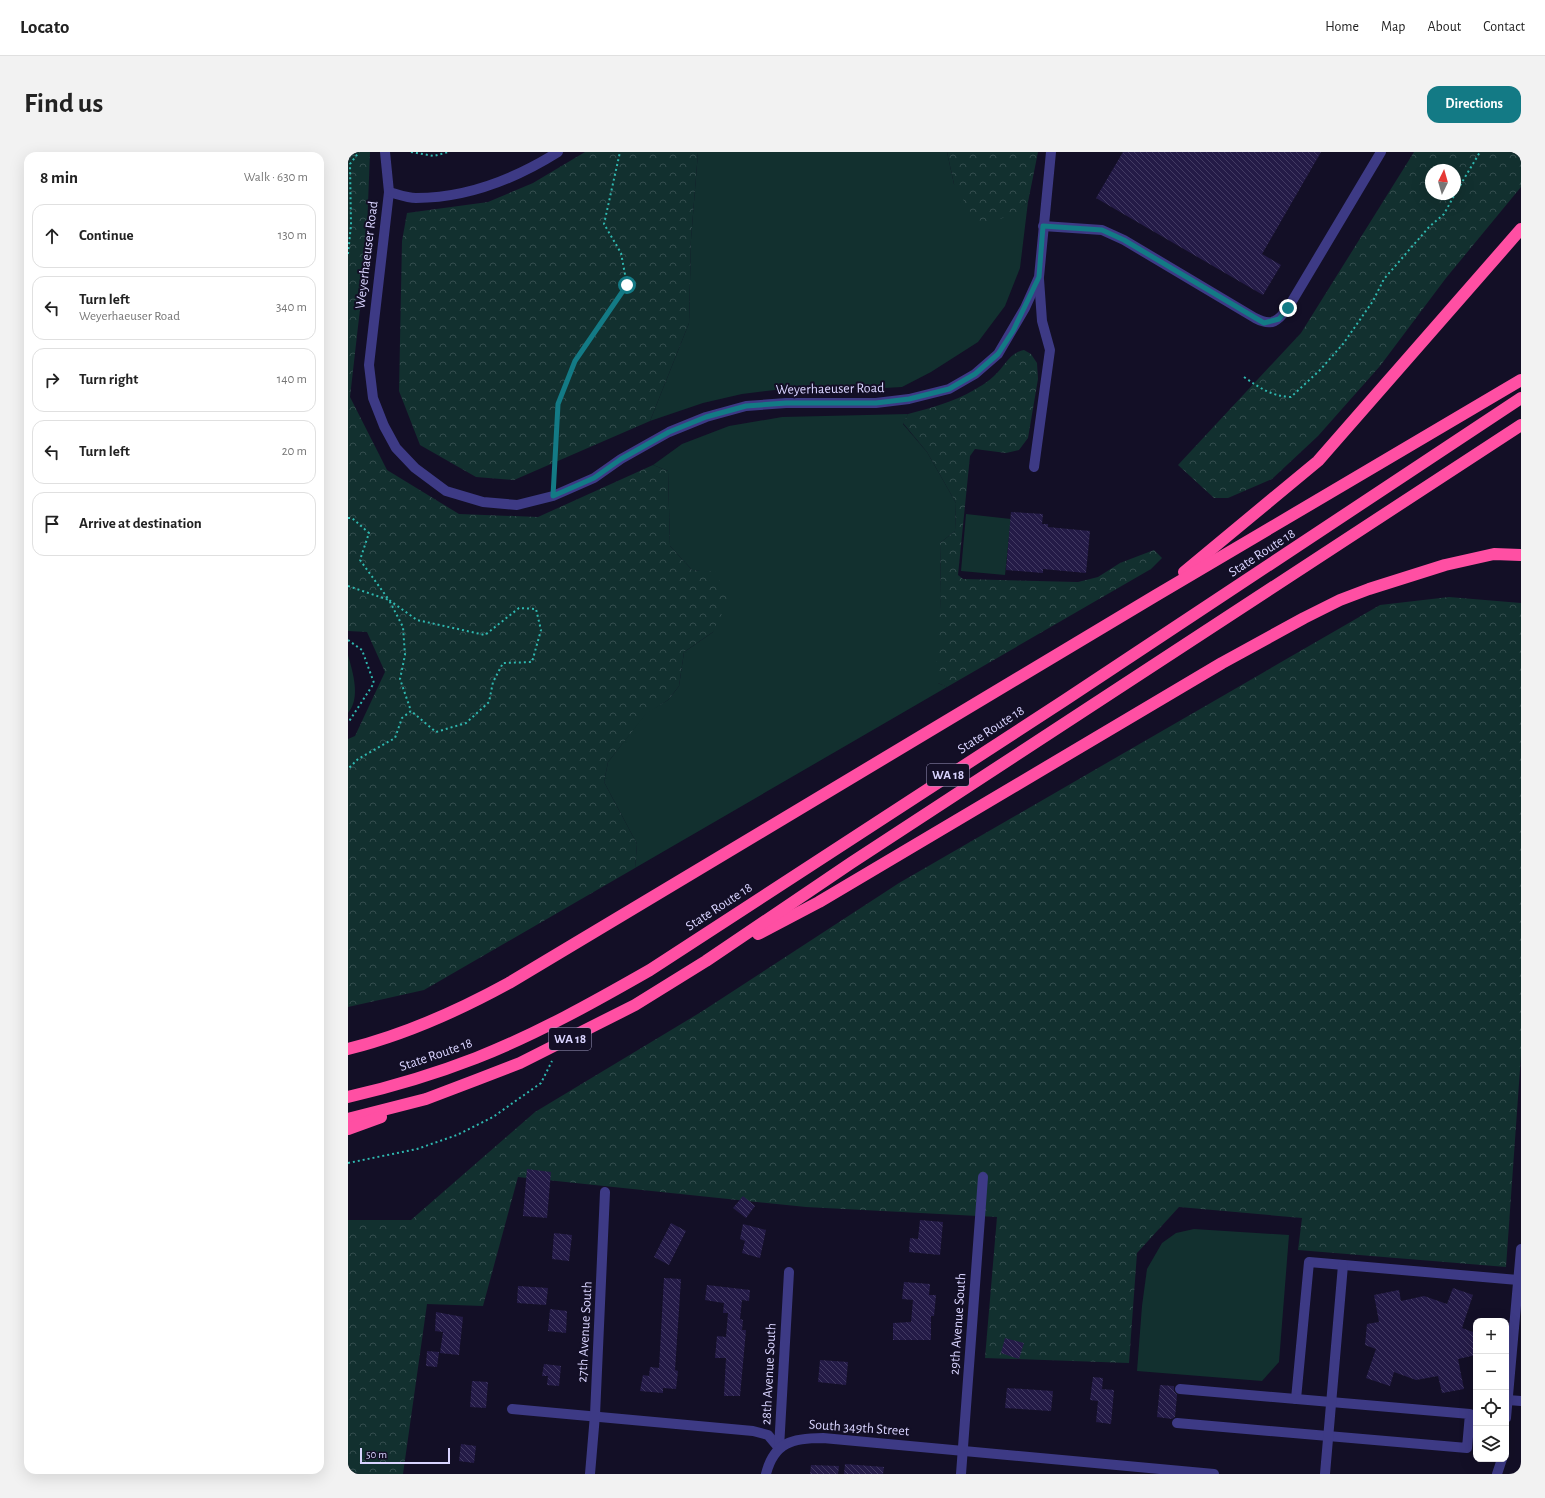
<!DOCTYPE html>
<meta charset="utf-8">
<style>
body{margin:0;font-family:"Alegreya Sans",sans-serif;background:#f2f2f2;color:#222}
.controls{position:absolute;right:12px;bottom:12px;display:grid;overflow:hidden;border-radius:8px;box-shadow:0 4px 16px #0002}
.controls button{width:36px;height:36px;display:grid;place-items:center;padding:0;border:0;border-bottom:1px solid #e0e0e0;background:#fff;color:#222;font:20px sans-serif}
.compass{position:absolute;left:1077px;top:12px;width:36px;height:36px;border-radius:50%;background:#fff;box-shadow:0 4px 16px #0002;rotate:5deg}
.scale{position:absolute;left:12px;bottom:10px;width:90px;box-sizing:border-box;padding-left:4px;border:2px solid #d9d4ff;border-top:0;font-size:11px;line-height:14px;white-space:nowrap;color:#d9d4ff;-webkit-text-stroke:3px #130f26;paint-order:stroke}
.stop{position:absolute;width:12px;height:12px;margin:-9px;border:3px solid #137a85;border-radius:50%;background:#fff}
.stop.end{background:#137a85;border-color:#fff;box-shadow:0 1px 4px #0008}
.list{margin:0;padding:0;list-style:none}
h2{display:flex;justify-content:space-between;align-items:center;height:52px;margin:0;padding:0 16px;font-size:17px}
h2 small{font-size:13px;font-weight:400;color:#767676}
.list li{display:grid;grid-template-columns:26px 1fr auto;gap:12px;align-items:center;box-sizing:border-box;height:64px;margin:0 8px 8px;padding:0 8px;border:1px solid #e0e0e0;border-radius:12px}
.list b{display:block;font-size:15px;white-space:nowrap}
.list p{margin:0;font-size:13px;white-space:nowrap;color:#767676}
.list em{font-size:13px;font-style:normal;color:#767676}
.icon{flex:none;width:22px;height:22px;fill:none;stroke:currentColor;stroke-width:2;stroke-linecap:round;stroke-linejoin:round}
.map{position:relative;flex:none;width:1173px;height:1322px;overflow:hidden;border-radius:12px}
header{display:flex;align-items:center;gap:24px;box-sizing:border-box;height:56px;padding:0 20px;background:#fff;border-bottom:1px solid #e0e0e0}
header strong{font-size:19px}
nav{display:flex;gap:22px;margin-inline-start:auto;font-size:14px}
.intro{display:flex;align-items:center;justify-content:space-between;box-sizing:border-box;height:96px;padding:0 24px}
h1{margin:0;font-size:28px}
.button{padding:10px 18px;border-radius:12px;background:#137a85;color:#fff;font-size:14px;font-weight:700}
main{display:flex;gap:24px;padding:0 24px}
aside{flex:1;background:#fff;border-radius:12px;box-shadow:0 4px 16px #0002}
.map>svg:first-child{display:block}
.green{fill:#12302f}
.forest{fill:url(#forest-crowns);fill-rule:evenodd}
.building{fill:url(#building-back-hatch)}
.lines{fill:none;stroke-linecap:round;stroke-linejoin:round}
.path{stroke:#2fb8b0;stroke-width:2;stroke-dasharray:2 3;stroke-linecap:butt}
.minor{stroke:#3d3a85;stroke-width:10}
.highway{stroke:#ff4fa3;stroke-width:12}
.route{stroke:#137a85;stroke-width:5}
.labels{text-anchor:middle;dominant-baseline:central;stroke-width:4;stroke-linejoin:round;paint-order:stroke}
.shield{fill:#130f26;stroke:#9e99be;stroke-width:1}
.shield-label{font-size:13px;font-weight:bold;fill:#d9d4ff}
.street-label{font-size:14px;fill:#d9d4ff;stroke:#130f26}
</style>
<header>
<strong>Locato</strong>
<nav><a>Home</a><a>Map</a><a>About</a><a>Contact</a></nav>
</header>
<div class="intro"><h1>Find us</h1><a class="button">Directions</a></div>
<main>
<aside>
<h2>8 min<small>Walk · 630 m</small></h2>
<ul class="list">
<li><svg class="icon" aria-label="ahead" viewBox="0 0 24 24"><path d="M12 20V5M6 11l6-6 6 6"/></svg><div><b>Continue</b></div><em>130 m</em></li>
<li><svg class="icon" aria-label="left" viewBox="0 0 24 24"><path d="M17 20v-9H6M10 6l-5 5 5 5"/></svg><div><b>Turn left</b><p>Weyerhaeuser Road</p></div><em>340 m</em></li>
<li><svg class="icon" aria-label="right" viewBox="0 0 24 24"><path d="M7 20v-9h11M14 6l5 5-5 5"/></svg><div><b>Turn right</b></div><em>140 m</em></li>
<li><svg class="icon" aria-label="left" viewBox="0 0 24 24"><path d="M17 20v-9H6M10 6l-5 5 5 5"/></svg><div><b>Turn left</b></div><em>20 m</em></li>
<li><svg class="icon" aria-label="arrive" viewBox="0 0 24 24"><path d="M6 21V4h12l-3 4 3 4H6"/></svg><div><b>Arrive at destination</b></div></li>
</ul>
</aside>
<div class="map">
<svg width="1173" height="1322" viewBox="0 0 1173 1322">
<defs>
<pattern id="forest-crowns" width="20" height="18" patternUnits="userSpaceOnUse"><rect width="20" height="18" fill="#12302f"/><path d="M2 6a3 3 0 1 1 6 0M12 15a3 3 0 1 1 6 0" fill="none" stroke="#344d4e"/></pattern>
<pattern id="building-back-hatch" width="6" height="6" patternUnits="userSpaceOnUse"><rect width="6" height="6" fill="#241b47"/><path d="M-1 5l2 2M0 0l6 6M5-1l2 2" fill="none" stroke="#433b63"/></pattern>
</defs>
<rect width="100%" height="100%" fill="#130f26"/>
<!-- green -->
<g class="green">
<polygon points="350,0 599,0 606,32 668,60 680,50 672,116 657,154 630,190 583,220 554,235 519,237 427,238 394,242 355,251 302,269 341,171 343,87"/>
<polygon points="560,262 555,272 579,300 608,351 607,379 592,391 593,442 590,531 599,535 287,716 289,692 256,630 260,610 298,561 320,548 331,534 336,500 365,480 368,421 344,418 322,394 320,319 305,313 334,292 381,274 434,265"/>
<polygon points="618,362 663,367 657,423 613,419"/>
<path d="M0,503c5,18 13,43 0,58z"/>
<polygon points="846,1077 941,1083 931,1210 914,1229 789,1219 794,1154 799,1117 814,1091 828,1081"/>
</g>
<!-- forest -->
<g class="forest">
<polygon points="0,0 22,0 18,104 2,245 39,318 111,362 190,365 305,313 320,319 322,394 344,418 368,420 380,449 365,480 336,500 331,534 320,548 298,562 260,610 256,630 289,692 287,716 76,838 0,855 0,587 7,584 37,520 19,480 0,479"/>
<polygon points="237,0 350,0 343,87 341,171 302,269 166,328 128,325 72,293 51,239 54,89 59,61 140,50 185,31"/>
<polygon points="599,0 690,0 680,50 669,60 645,70 627,68 606,32"/>
<path d="M1066,0h107v35l-75,91 -66,88 -62,70 -46,43 -44,19h-14l-36,-33 123,-132zM1083,18h24v24h-24z"/>
<path d="M676,198l7,4 6,9 1,16 -10,59 -9,12 -13,3 -31,-4 -5,7 -12,119 5,4 115,3 20,-5 22,-14 34,-13 8,8 -11,11 -204,118 -9,-4 -2,-13 5,-76 -1,-51 15,-12 1,-28 -29,-51 -24,-29 5,-9c22,-6 46,-12 66,-24 7,-4 15,-9 20,-14 11,-10 15,-23 30,-26z"/>
<polygon points="1101,445 1173,451 1173,903 1158,1115 950,1098 954,1066 831,1055 789,1101 781,1211 637,1206 649,1065 458,1055 170,1025 135,1154 79,1152 55,1322 0,1322 0,1068 63,1068 187,960 353,860 551,731 1032,453"/>
</g>
<!-- building -->
<g class="building">
<polygon points="775,0 973,0 914,102 933,113 915,143 748,46"/>
<polygon points="663,360 695,362 694,372 700,372 700,375 742,379 738,421 695,417 695,421 658,418"/>
<polygon points="179,1017 203,1020 199,1066 175,1064"/>
<polygon points="395,1044 407,1054 398,1066 385,1056"/>
<polygon points="572,1068 595,1070 592,1103 561,1100 562,1086 570,1087"/>
<polygon points="323,1071 338,1079 321,1113 306,1105"/>
<polygon points="395,1072 418,1078 412,1106 394,1101 397,1089 392,1087"/>
<polygon points="206,1081 224,1083 221,1109 204,1107"/>
<polygon points="316,1126 333,1127 327,1218 330,1219 328,1237 315,1236 315,1241 292,1239 295,1223 301,1224 302,1215 311,1216"/>
<polygon points="556,1130 582,1132 581,1143 588,1143 586,1164 583,1164 583,1188 545,1188 545,1171 563,1170 565,1148 554,1147"/>
<polygon points="359,1133 402,1138 401,1149 394,1148 392,1167 395,1168 394,1178 398,1178 392,1244 376,1244 378,1206 367,1206 369,1184 378,1185 380,1161 375,1161 376,1151 357,1148"/>
<polygon points="170,1134 200,1136 198,1153 169,1151"/>
<polygon points="1105,1136 1125,1143 1114,1176 1128,1181 1128,1203 1110,1207 1116,1237 1094,1241 1090,1224 1068,1228 1046,1220 1042,1234 1018,1226 1028,1197 1017,1193 1019,1172 1031,1170 1026,1143 1051,1138 1053,1149 1076,1144 1099,1152"/>
<polygon points="202,1157 219,1159 218,1181 200,1179"/>
<polygon points="88,1160 115,1165 111,1203 92,1201 95,1180 87,1179"/>
<polygon points="657,1186 676,1191 671,1207 653,1201"/>
<polygon points="79,1199 91,1200 89,1215 78,1214"/>
<polygon points="472,1208 500,1210 498,1233 470,1230"/>
<polygon points="196,1212 213,1214 211,1234 199,1233 200,1224 194,1224"/>
<polygon points="745,1225 755,1226 754,1237 766,1238 763,1272 748,1270 750,1249 742,1248"/>
<polygon points="124,1229 140,1230 138,1256 122,1255"/>
<polygon points="812,1233 826,1234 826,1239 829,1243 827,1265 824,1267 809,1265"/>
<polygon points="659,1236 705,1239 703,1259 657,1256"/>
<polygon points="113,1292 128,1294 126,1311 111,1309"/>
<polygon points="497,1312 536,1315 535,1322 496,1322"/>
<polygon points="463,1313 491,1314 490,1322 462,1322"/>
</g>
<g class="lines">
<!-- path -->
<g class="path">
<polyline points="63,0 86,4 100,0"/>
<polyline points="1107,42 1132,0"/>
<polyline points="0,102 3,73 2,12 11,0"/>
<path d="M896,225c16,11 27,19 47,20l29,-27 23,-26 30,-43 11,-22 45,-52 15,-13 11,-20"/>
<polyline points="206,333 210,252 227,209 279,133 273,101 256,72 272,0"/>
<polyline points="0,366 4,366 21,381 12,408 41,448 69,468 137,483 171,456 188,457 193,478 184,510 155,511 145,530 141,550 118,571 88,580 63,559 54,566 47,586 10,607 0,617"/>
<polyline points="0,434 41,448 55,475 57,503 52,527 63,559"/>
<polyline points="0,488 14,498 26,531 0,571"/>
<polyline points="0,1011 69,997 109,983 145,965 193,931 204,909"/>
</g>
<!-- minor -->
<g class="minor">
<polyline points="37,0 41,40 21,213 25,246 36,274 48,296 67,316 98,339 135,350 169,353 205,344 246,326 273,307 321,280 358,265 398,254 438,251 528,251 561,247 601,237 627,222 650,202 677,156 691,125 703,0"/>
<path d="M41,40c8,2 18,6 27,6 52,0 99,-19 142,-46"/>
<path d="M695,74l59,4 22,10 131,78c17,9 23,3 33,-10l93,-156"/>
<polyline points="686,315 702,198 694,169 691,127"/>
<polyline points="948,1247 961,1110 1170,1128"/>
<polyline points="1160,1248 1173,1249"/>
<polyline points="164,1257 405,1279 420,1283 431,1296"/>
<polyline points="1158,1266 1173,1097"/>
<polyline points="829,1271 1119,1296 1122,1262 832,1237"/>
<polyline points="431,1296 441,1120"/>
<polyline points="242,1322 247,1263 257,1040"/>
<path d="M418,1322c8,-32 27,-36 57,-36l391,36"/>
<polyline points="613,1322 635,1025"/>
<polyline points="977,1322 995,1113"/>
<polyline points="1149,1322 1154,1307"/>
</g>
<!-- highway -->
<g class="highway">
<polyline points="836,420 970,309 1173,77"/>
<polyline points="410,782 471,750 874,511 956,466 992,448 1021,437 1097,413 1146,402 1173,403"/>
<path d="M0,897c56,-14 110,-38 161,-66l646,-387 366,-216"/>
<path d="M0,945c43,-10 87,-23 128,-39 61,-24 118,-56 174,-88l415,-270 456,-302"/>
<polyline points="0,967 78,947 128,928 172,911 287,853 358,809 503,711 1173,273"/>
<polyline points="0,977 33,965"/>
</g>
</g>
<g class="lines">
<!-- route -->
<polyline class="route" points="279,133 227,209 210,252 205,344 246,326 273,307 321,280 358,265 398,254 438,251 528,251 561,247 601,237 627,222 650,202 665,179 691,125 695,74 754,78 776,88 916,171 931,167 940,156"/>
</g>
<g class="labels">
<!-- shield labels -->
<g class="shield">
<rect x="579" y="612" width="42" height="22" rx="3"/>
<rect x="201" y="876" width="42" height="22" rx="3"/>
</g>
<g class="shield-label">
<text x="600" y="623">WA 18</text>
<text x="222" y="887">WA 18</text>
</g>
<!-- street labels -->
<g class="street-label">
<text transform="translate(19 103) rotate(-83)">Weyerhaeuser Road</text>
<text transform="translate(482 237) rotate(-1)">Weyerhaeuser Road</text>
<text transform="translate(914 401) rotate(-33)">State Route 18</text>
<text transform="translate(643 578) rotate(-33)">State Route 18</text>
<text transform="translate(371 755) rotate(-33)">State Route 18</text>
<text transform="translate(88 903) rotate(-19)">State Route 18</text>
<text transform="translate(610 1172) rotate(-86)">29th Avenue South</text>
<text transform="translate(237 1180) rotate(-87)">27th Avenue South</text>
<text transform="translate(421 1222) rotate(-87)">28th Avenue South</text>
<text transform="translate(511 1276) rotate(4)">South 349th Street</text>
</g>
</g>
</svg>
<div class="controls">
<button>+</button>
<button>−</button>
<button><svg class="icon" aria-label="locate" viewBox="0 0 24 24"><circle cx="12" cy="12" r="6"/><path d="M12 2v4M12 18v4M2 12h4M18 12h4"/></svg></button>
<button><svg class="icon" aria-label="layers" viewBox="0 0 24 24"><path d="M12 4l9 5-9 5-9-5zM3 14l9 5 9-5"/></svg></button>
</div>
<svg class="compass" viewBox="-18 -18 36 36"><path d="M0-13l5 13h-10z" fill="#e53935"/><path d="M0 13l5-13h-10z" fill="#767676"/></svg>
<div class="scale">50 m</div>
<div class="stop" style="left:279px;top:133px"></div>
<div class="stop end" style="left:940px;top:156px"></div>
</div>
</main>
